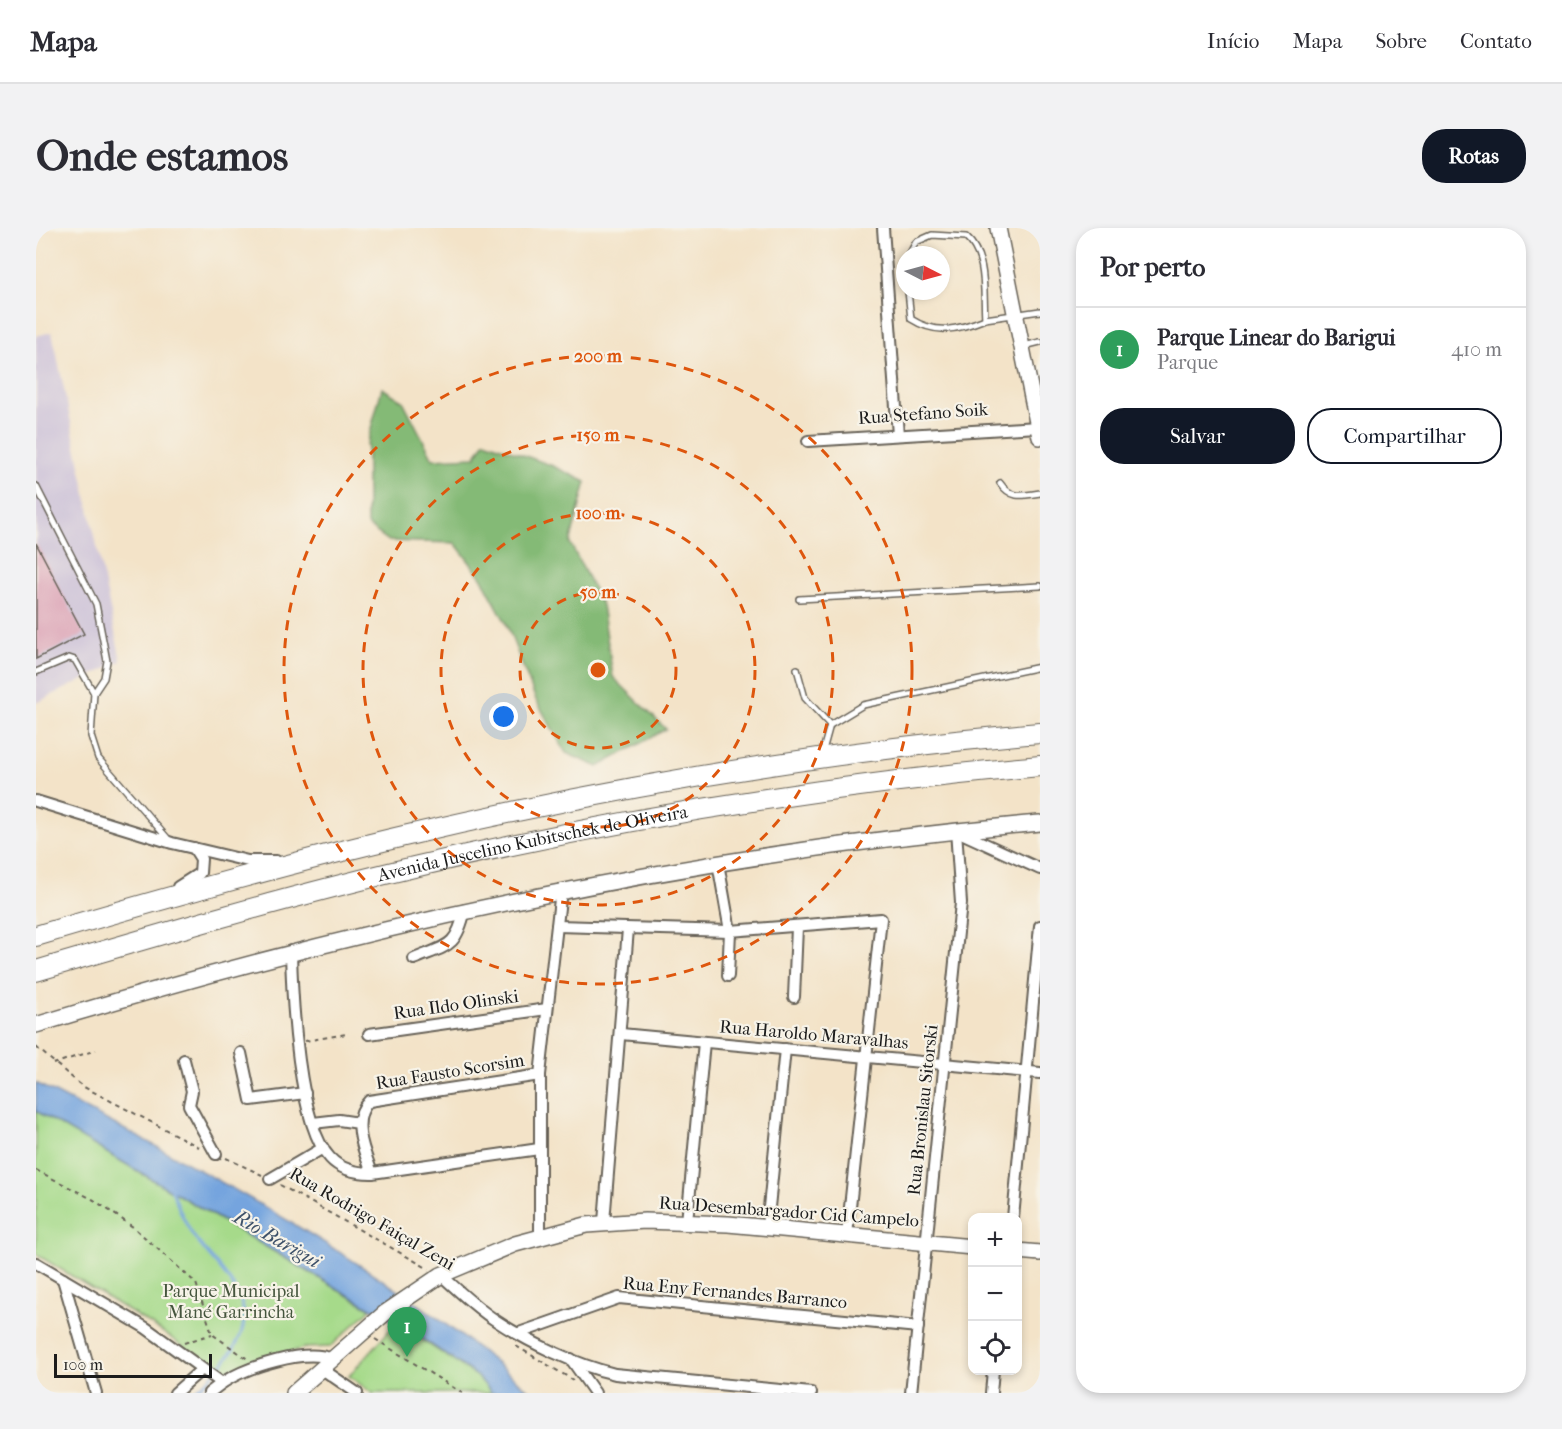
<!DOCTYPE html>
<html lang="pt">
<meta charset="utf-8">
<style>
body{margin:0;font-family:"IM FELL French Canon",serif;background:#f2f2f3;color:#2b2b33}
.controls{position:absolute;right:18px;bottom:18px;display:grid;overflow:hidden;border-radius:12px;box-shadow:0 3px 9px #0003}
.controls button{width:54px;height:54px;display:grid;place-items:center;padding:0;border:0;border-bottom:2px solid #e1e1e2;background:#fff;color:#2b2b33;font:30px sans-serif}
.compass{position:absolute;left:860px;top:18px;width:54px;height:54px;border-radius:50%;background:#fff;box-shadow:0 3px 9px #0003;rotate:96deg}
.scale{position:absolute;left:18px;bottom:15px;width:158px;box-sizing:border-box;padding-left:6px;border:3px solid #1c1c1c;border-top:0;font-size:16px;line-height:21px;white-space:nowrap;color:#1c1c1c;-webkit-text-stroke:4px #f7f3e8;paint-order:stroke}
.you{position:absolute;left:468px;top:489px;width:21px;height:21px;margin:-15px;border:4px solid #fff;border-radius:50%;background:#1a73e8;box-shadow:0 0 0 9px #1a73e833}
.badge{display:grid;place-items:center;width:39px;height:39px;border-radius:50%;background:#111827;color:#fff;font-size:20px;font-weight:700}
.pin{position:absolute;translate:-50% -50px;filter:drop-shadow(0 2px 3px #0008)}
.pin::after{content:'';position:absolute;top:32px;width:21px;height:18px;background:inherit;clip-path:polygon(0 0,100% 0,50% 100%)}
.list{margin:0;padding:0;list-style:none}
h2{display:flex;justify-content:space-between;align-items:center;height:78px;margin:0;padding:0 24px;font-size:26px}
h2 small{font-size:20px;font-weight:400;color:#7c7c81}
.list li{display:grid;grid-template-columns:39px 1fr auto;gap:18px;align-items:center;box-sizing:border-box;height:84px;padding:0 24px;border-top:2px solid #e1e1e2}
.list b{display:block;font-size:22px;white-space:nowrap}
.list p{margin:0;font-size:20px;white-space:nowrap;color:#7c7c81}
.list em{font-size:20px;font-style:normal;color:#7c7c81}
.actions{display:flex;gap:12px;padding:18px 24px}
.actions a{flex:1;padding:14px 0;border:2px solid #111827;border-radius:24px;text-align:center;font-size:21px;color:#111827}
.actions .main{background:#111827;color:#fff}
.icon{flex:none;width:33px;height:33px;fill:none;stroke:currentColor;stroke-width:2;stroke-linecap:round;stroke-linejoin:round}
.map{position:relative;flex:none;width:1004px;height:1165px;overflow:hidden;border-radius:24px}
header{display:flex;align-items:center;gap:36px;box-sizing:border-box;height:84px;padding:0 30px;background:#fff;border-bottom:2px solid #e1e1e2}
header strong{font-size:28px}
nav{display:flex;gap:33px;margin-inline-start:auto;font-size:21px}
.intro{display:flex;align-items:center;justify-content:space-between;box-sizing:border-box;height:144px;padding:0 36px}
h1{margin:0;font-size:42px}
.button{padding:15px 27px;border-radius:24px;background:#111827;color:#fff;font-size:21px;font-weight:700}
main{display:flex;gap:36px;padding:0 36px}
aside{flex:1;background:#fff;border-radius:24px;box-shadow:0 3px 9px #0003}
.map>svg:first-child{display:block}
.industrial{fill:#cabfd7}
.green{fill:#a6da8a;stroke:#617b53;stroke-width:1.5}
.forest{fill:#84ba76;stroke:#506b49;stroke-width:1.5}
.water{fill:#74a4de;stroke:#48607d;stroke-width:1.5}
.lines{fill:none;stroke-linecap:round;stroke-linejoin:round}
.stream{stroke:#74a4de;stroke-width:3}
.building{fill:#dba3b6}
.lane-casing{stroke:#676258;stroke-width:8}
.street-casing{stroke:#676258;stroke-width:14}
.secondary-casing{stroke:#676258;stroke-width:18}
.highway-casing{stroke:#676258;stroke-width:22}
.path{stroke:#676258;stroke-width:2;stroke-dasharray:4.5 4.5;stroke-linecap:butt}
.lane{stroke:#fff;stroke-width:5}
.street{stroke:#fff;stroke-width:10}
.secondary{stroke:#fff;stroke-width:15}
.highway{stroke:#fff;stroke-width:20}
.ring{fill:none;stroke:#de560d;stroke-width:3;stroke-dasharray:10 8}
.labels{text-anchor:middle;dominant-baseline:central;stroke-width:4.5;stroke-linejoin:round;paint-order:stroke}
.street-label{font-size:18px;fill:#1c1c1c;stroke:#f7f3e8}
.park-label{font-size:18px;fill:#45553d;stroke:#f7f3e8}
.water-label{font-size:20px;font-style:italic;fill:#3f526a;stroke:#f7f3e8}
.centre{fill:#de560d;stroke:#f7f3e8;stroke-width:3}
.ring-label{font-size:18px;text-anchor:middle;font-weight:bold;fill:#de560d;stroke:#f7f3e8;stroke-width:4.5;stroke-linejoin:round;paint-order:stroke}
</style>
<header>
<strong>Mapa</strong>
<nav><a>Início</a><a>Mapa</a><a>Sobre</a><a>Contato</a></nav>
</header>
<div class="intro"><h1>Onde estamos</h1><a class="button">Rotas</a></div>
<main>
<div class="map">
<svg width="1004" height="1165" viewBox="0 0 1004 1165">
<rect width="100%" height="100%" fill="#f7f3e8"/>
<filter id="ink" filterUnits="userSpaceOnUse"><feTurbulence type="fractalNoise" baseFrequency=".0167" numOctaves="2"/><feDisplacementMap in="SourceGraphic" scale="12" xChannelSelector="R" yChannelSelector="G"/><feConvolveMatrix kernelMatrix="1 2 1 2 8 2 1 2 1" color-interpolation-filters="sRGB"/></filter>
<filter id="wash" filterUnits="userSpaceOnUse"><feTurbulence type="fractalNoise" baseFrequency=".008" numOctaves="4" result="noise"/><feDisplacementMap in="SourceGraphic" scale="24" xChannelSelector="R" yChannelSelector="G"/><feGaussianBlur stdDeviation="1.35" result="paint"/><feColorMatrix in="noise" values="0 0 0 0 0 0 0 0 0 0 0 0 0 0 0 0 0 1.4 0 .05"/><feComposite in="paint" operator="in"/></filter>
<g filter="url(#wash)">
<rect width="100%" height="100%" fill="#f3e3c8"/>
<!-- industrial -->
<polygon class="industrial" points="16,104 85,433 0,475 0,108"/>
<!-- green -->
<g class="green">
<polygon points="0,883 335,1081 294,1119 268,1120 185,1145 122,1101 0,1026"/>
<polygon points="360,1095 441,1148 456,1165 336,1165 313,1148"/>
</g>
<!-- forest -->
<polygon class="forest" points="346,160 367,173 397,231 439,229 449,213 517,238 550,254 534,315 566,377 577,449 630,501 562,539 530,525 500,472 470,395 445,349 419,315 353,313 331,297 331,216"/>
<!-- water -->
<path class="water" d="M0,855c172,90 349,182 496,310h-40l-15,-17 -57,-39 -384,-226z"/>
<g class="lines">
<!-- stream -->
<path class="stream" d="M135,960c6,16 12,32 21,46 16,24 50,51 52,81 2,29 -31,62 -52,78"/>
</g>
<g id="blocks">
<!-- building -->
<polygon class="building" points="0,315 48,406 0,431"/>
</g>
</g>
<g filter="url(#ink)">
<use href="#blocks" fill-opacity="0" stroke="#676258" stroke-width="1.5"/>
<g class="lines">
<defs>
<g id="lane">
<path d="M873,27l7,-13 16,-7 34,2c22,20 17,55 19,82l55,-8"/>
<path d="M872,63l3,28c25,16 47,11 74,0"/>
<polyline points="988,118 1004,114"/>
<path d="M964,255c11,16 22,13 40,10"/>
<polyline points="0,258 60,376 71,433 68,450 58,465"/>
<polyline points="763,371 1004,358"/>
<polyline points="761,441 769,470 794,497"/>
<polyline points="0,444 33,430 39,432 58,465 55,508 62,530 133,612"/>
<polyline points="786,526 794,497 827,477 1004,439"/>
</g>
<g id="street">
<polyline points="847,0 862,207"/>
<polyline points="772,213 1002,199"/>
<polyline points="0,573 136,615 212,633 240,633"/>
<polyline points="923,604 1004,641"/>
<polyline points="682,635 694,703 692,748"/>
<polyline points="142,659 164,645 165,631 158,620"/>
<polyline points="521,698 694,703 845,691 811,1007"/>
<path d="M255,723c1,47 7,174 39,207 11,12 26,15 42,15l167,-24"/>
<path d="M378,731c34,-14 42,-11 51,-49"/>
<polyline points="758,769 761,699"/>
<polyline points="333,806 511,781"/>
<polyline points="585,806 1004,845"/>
<polyline points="205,825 215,872 269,865"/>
<polyline points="148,832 156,863 153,877 180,926"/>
<polyline points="277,895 303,892 323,895"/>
<path d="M336,945c-8,-22 -22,-53 -3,-72l171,-26"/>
<polyline points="234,951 287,920"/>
<polyline points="977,990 1004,698"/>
<polyline points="568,994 592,701"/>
<polyline points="651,994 668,814"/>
<polyline points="731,999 749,821"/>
<polyline points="504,1008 504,847 525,662"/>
<path d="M0,1035l110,65 76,55c24,-16 83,-35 110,-24"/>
<path d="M405,1047c17,15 34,32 54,45 33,22 81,45 120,54l196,19"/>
<polyline points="27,1051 60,1165"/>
<polyline points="483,1105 583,1070 882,1099"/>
<polyline points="535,1131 559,1165"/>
<polyline points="286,1141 321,1165"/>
<polyline points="139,1165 165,1142"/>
<polyline points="173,1165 186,1155"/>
<polyline points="875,1165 925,675 920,602"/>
<polyline points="955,1165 957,1142"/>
</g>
<g id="secondary">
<polyline points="962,0 1004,209"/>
<path d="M0,797c330,-101 660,-172 1004,-202"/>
<polyline points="981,1023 1004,1025"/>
<polyline points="258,1165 349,1085 405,1047 479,1016 550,997 609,993 692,996 936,1019"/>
</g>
<g id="highway">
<path d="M0,708c122,-36 244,-71 368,-100 209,-49 422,-85 636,-103"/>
<path id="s1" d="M0,743c125,-37 251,-74 378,-104 206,-49 416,-82 626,-101"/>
</g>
</defs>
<!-- lane casing -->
<use href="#lane" class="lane-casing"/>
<!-- street casing -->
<use href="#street" class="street-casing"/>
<!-- secondary casing -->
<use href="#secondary" class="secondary-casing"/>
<!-- highway casing -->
<use href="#highway" class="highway-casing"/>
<!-- path -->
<g class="path">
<polyline points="269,813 310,806"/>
<polyline points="0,819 46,858 163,919"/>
<polyline points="17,836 60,822"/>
<polyline points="190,930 226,947"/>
<polyline points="0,942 58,972 97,999 160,1055 176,1106 213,1132"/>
<polyline points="244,957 393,1041"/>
<polyline points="339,1111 426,1165"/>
<polyline points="148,1115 176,1106"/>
<polyline points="480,1118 537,1152"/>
</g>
<!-- lane -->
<use href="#lane" class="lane"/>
<!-- street -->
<use href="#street" class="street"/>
<!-- secondary -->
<use href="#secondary" class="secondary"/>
<!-- highway -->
<use href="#highway" class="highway"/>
</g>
</g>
<!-- distance rings -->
<g class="ring">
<circle cx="562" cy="442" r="78"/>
<circle cx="562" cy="442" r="157"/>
<circle cx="562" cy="442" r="235"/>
<circle cx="562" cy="442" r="314"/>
</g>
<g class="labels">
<!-- street labels -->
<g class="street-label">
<text transform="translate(887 186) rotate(-4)">Rua Stefano Soik</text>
<text stroke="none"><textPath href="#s1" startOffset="513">Avenida Juscelino Kubitschek de Oliveira</textPath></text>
<text transform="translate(420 777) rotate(-8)">Rua Ildo Olinski</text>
<text transform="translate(778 807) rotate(5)">Rua Haroldo Maravalhas</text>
<text transform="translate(414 844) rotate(-9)">Rua Fausto Scorsim</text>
<text transform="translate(887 882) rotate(-84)">Rua Bronislau Sitorski</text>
<text transform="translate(753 984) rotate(4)">Rua Desembargador Cid Campelo</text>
<text transform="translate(336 991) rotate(30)">Rua Rodrigo Faiçal Zeni</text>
<text transform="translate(699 1065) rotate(5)">Rua Eny Fernandes Barranco</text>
</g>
<!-- park labels -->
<g class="park-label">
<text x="195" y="1063">Parque Municipal<tspan x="195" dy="21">Mané Garrincha</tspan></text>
</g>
<!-- water labels -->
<g class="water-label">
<text transform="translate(241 1011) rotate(30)">Rio Barigui</text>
</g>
</g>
<circle cx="562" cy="442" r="9" class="centre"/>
<g class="ring-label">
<text x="562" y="134">200 m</text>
<text x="562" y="213">150 m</text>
<text x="562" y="291">100 m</text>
<text x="562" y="370">50 m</text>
</g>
</svg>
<div class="controls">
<button>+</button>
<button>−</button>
<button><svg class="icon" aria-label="locate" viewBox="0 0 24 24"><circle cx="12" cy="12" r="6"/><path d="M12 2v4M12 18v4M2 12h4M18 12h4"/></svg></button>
</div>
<svg class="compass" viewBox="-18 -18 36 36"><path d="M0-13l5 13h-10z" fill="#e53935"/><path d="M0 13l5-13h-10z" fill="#7c7c81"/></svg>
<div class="scale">100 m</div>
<div class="you"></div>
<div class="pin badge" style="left:371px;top:1129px;background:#2e9e5b">1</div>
</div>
<aside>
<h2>Por perto<small></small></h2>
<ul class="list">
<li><span class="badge" style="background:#2e9e5b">1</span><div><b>Parque Linear do Barigui</b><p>Parque</p></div><em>410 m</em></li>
</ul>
<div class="actions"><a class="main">Salvar</a><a>Compartilhar</a></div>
</aside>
</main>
